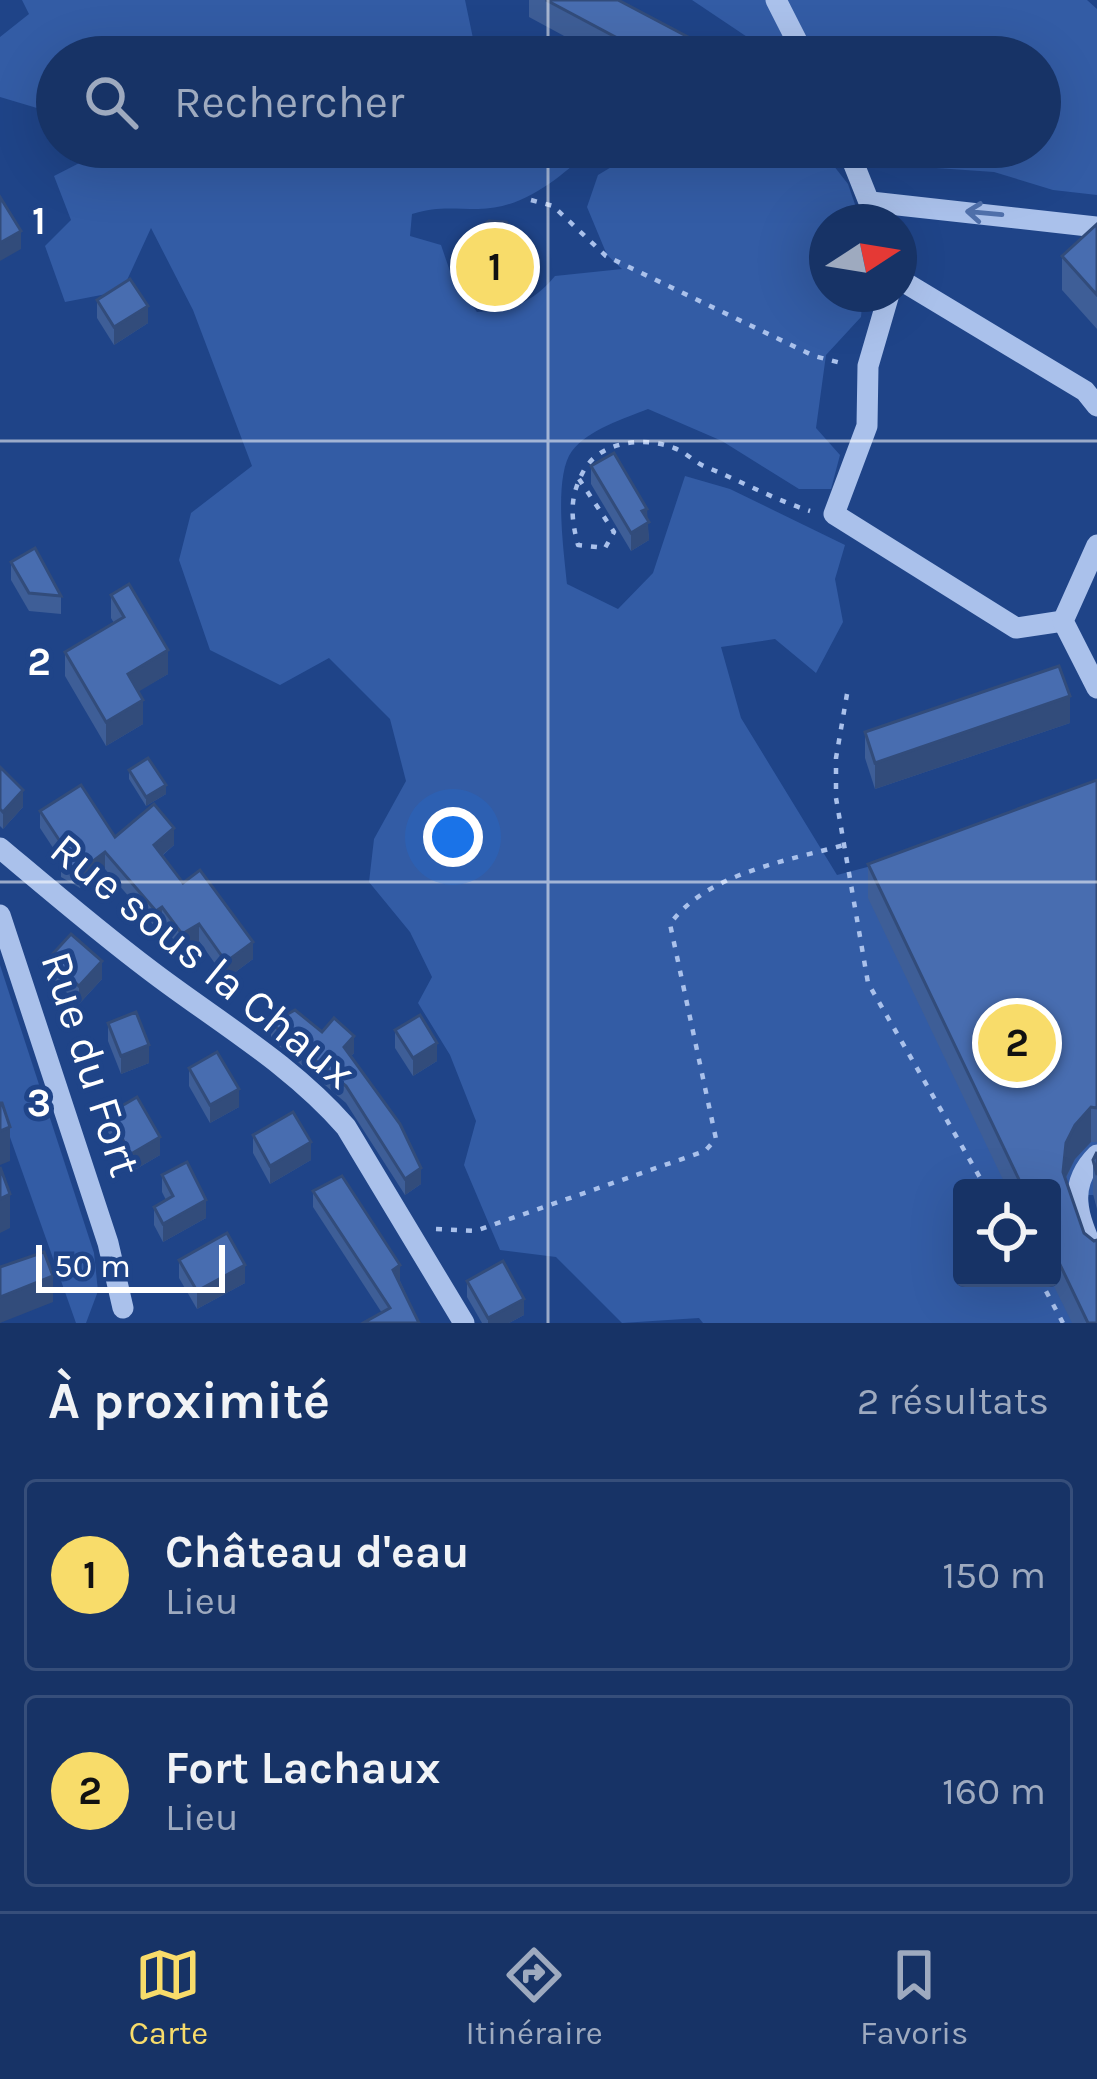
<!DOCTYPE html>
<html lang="fr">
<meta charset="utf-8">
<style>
body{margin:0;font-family:Karla,sans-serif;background:#203b6c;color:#f1f3f6}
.controls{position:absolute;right:36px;bottom:36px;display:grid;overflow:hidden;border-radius:12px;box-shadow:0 12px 48px #0002}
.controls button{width:108px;height:108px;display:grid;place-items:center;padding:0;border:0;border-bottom:3px solid #364e7a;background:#173366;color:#f1f3f6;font:60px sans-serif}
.compass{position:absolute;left:809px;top:204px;width:108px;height:108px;border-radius:50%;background:#173366;box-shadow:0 12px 48px #0002;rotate:78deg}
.scale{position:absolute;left:36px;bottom:30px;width:189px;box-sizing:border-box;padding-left:12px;border:6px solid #fff;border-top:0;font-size:33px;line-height:42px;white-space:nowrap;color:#fff;-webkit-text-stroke:9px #1f4488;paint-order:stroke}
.you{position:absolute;left:453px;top:837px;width:42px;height:42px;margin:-30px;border:9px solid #fff;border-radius:50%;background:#1a73e8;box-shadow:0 0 0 18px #1a73e833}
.badge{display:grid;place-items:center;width:78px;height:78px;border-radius:50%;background:#f8dc6a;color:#111;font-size:39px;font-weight:700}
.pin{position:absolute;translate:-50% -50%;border:6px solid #fff;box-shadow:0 3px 12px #0006}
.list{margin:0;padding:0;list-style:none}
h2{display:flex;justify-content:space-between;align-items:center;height:156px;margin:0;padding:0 48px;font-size:51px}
h2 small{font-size:39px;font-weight:400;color:#9eaabf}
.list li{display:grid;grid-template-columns:78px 1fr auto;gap:36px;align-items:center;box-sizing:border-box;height:192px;margin:0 24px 24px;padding:0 24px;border:3px solid #364e7a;border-radius:12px}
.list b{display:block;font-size:45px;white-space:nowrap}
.list p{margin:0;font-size:39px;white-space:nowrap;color:#9eaabf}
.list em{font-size:39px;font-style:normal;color:#9eaabf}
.icon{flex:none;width:66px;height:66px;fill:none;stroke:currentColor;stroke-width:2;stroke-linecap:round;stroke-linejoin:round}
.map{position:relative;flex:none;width:1097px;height:1323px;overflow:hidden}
.search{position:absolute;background:#173366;box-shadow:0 12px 48px #0002;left:36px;right:36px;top:36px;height:132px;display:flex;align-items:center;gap:30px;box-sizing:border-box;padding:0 42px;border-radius:66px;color:#9eaabf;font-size:45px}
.sheet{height:588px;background:#173366}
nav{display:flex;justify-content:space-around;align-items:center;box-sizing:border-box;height:168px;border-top:3px solid #364e7a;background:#173366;font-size:33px;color:#9eaabf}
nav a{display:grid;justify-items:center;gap:6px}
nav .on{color:#f8dc6a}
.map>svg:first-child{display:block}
.green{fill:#335ca5;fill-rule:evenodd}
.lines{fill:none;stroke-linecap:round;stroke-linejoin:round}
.path{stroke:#aac1eb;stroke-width:4.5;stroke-dasharray:6 9;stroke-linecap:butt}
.minor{stroke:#aac1eb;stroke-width:21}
.wall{fill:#3e5e97}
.shaded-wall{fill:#324c7b}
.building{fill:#486db0;stroke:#324c7b;stroke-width:3}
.oneway{stroke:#5070ab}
.grid{fill:none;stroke:#fff;stroke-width:3;stroke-opacity:0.55}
.labels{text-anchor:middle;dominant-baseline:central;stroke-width:10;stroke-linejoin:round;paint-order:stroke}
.street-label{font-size:45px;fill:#fff;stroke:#1f4488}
.grid-label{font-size:39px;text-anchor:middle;font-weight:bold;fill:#fff;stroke:#1f4488;stroke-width:10;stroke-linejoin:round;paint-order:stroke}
</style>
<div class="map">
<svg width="1097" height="1323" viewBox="0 0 1097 1323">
<rect width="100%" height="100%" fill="#1f4488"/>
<!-- green -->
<g class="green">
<polygon points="22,0 465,0 475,48 483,57 57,57 57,114 0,97 0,37 29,14"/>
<polygon points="692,0 1087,0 1097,9 1097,195 1053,190 994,172 936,168 912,147 1040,147 1040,57 777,57"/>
<path d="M95,147h499c-32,28 -68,62 -116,62 -26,0 -40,-3 -66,5l-2,22 31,9 12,35 24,32c34,-2 56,-9 78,-36l67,-7 -15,-14 -20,-48 11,-32 25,-15 7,-13h189l29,37 13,38h-34v72h36l-2,23 -35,38 -10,73 24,27 -9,34h-32l-77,-48 -74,-32c-23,9 -60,21 -76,42 -19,25 -8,102 -5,133l51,25 35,-36 32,-97 45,13 115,56 -10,34 8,43 -27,51 -41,-34 -54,8 20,71 96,157 91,-24 169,195v149h-9l9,128h-394l-4,-5 -77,5 -66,-66 -56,-7 -36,-85 12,-44 -26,-66 -32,-52 14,-26 -22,-45 -41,-50 5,-43 32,-58 -16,-62 -61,-61 -49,27 -70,-35 -31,-90 12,-47 61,-47 -59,-156 -42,-82 -29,63 -57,11 -20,-56 26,-26 -17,-44 45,-23zM962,1188h90v90h-90z"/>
<polygon points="0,965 94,1253 98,1291 86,1323 76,1323 0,1109"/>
</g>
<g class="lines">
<!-- path -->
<g class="path">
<polyline points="531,200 553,206 606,256 814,356 845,364"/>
<path d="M579,479l35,53 -9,16 -27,-3c-7,-27 -9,-47 5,-73 16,-31 61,-36 91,-24 12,4 21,15 32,19 35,14 69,33 104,44"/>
<polyline points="847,694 836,758 836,798 868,983 986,1188"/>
<path d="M436,1229l39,2 230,-80 11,-12 -46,-215c37,-51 117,-63 174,-79"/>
<polyline points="1039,1278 1063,1323"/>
</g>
<!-- minor -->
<g class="minor">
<polyline points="776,0 805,57"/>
<polyline points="847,147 877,222"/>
<polyline points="871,202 1097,227"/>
<polyline points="899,279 1085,391 1097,406"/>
<polyline points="889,294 868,366 867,426 834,514 1016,628 1063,621"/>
<polyline points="1097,545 1063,621 1097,688"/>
<path d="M0,848c50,42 99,84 151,123 67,51 139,92 195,156l118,196"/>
<polyline points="0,915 108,1243 123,1308"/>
<path d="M1097,1155c-34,34 -16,67 0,105"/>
</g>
</g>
<!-- wall -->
<g class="wall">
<polygon points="529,0 618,0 726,57 603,57 529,17"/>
<polygon points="1097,224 1097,329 1062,290 1062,256"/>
<polygon points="468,247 521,256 519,279 507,290 480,288 468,265"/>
<polygon points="97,300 148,323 114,345 97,318"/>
<polygon points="591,466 647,519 649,540 631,551 591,484"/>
<polygon points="11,562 61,596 61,614 29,611 11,580"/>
<polygon points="111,595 168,674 138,691 143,724 106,746 65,676 65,652 114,623 111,618"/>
<polygon points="1070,723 875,789 865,758 865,732"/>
<polygon points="0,767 23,807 3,829 0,826"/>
<polygon points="129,770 166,794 146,806 129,779"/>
<polygon points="1097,780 1097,1142 1091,1142 1075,1159 1066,1179 1097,1323 1072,1323 1050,1278 1052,1278 1052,1188 1007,1188 868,898 868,864"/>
<polygon points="40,811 115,837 174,845 162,856 183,883 253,959 226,979 199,941 182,951 162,924 156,928 105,869 80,888 61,877 61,860 40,828"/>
<polygon points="49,958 102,979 79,1004 49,976"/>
<polygon points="108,1023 149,1063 121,1074 108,1041"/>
<polygon points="271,1023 322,1032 354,1053 351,1056 421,1184 405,1195 346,1103 271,1039"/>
<polygon points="395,1030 437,1061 413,1076 395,1048"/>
<polygon points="189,1068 239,1107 210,1123 189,1086"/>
<polygon points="108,1114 160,1155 131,1172 108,1132"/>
<polygon points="253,1135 311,1160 270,1184 253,1153"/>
<polygon points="1097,1152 1097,1209 1093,1194 1093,1160"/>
<polygon points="162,1175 206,1218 163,1242 154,1225 154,1207 166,1200 162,1192"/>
<polygon points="313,1191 400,1281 419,1323 382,1313 313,1207"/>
<polygon points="179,1260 245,1283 197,1309 179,1278"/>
<polygon points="467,1281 524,1315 509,1323 482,1323 467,1297"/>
</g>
<!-- shaded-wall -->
<g class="shaded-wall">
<polygon points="21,231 21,249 0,261 0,243"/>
<polygon points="521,238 519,279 507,290 507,272"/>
<polygon points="148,306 148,323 114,345 114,327"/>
<polygon points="647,509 649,540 631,551 631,533 642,511"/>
<polygon points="168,650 168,674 128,698 128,674"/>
<polygon points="1070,696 1070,723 875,789 875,763"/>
<polygon points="143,700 143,724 106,746 106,722"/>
<polygon points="166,785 166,794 146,806 146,797"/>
<polygon points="23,790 23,807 3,829 3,812"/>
<polygon points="174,828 174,845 154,862 154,845"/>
<polygon points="105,852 105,869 80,888 80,871"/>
<polygon points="162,907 162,924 156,928 156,911"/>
<polygon points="199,924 199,941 182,951 182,934"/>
<polygon points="253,942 253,959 226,979 226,962"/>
<polygon points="102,961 102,979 79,1004 79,986"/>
<polygon points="354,1036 354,1053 344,1064 344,1047"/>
<polygon points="437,1043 437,1061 413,1076 413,1058"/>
<polygon points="149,1045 149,1063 121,1074 121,1056"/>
<polygon points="239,1089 239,1107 210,1123 210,1105"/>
<polygon points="1091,1107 1091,1142 1075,1159 1066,1177 1063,1172 1066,1143 1075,1125"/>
<polygon points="10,1127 10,1161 0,1165 0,1131"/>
<polygon points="160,1137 160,1155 131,1172 131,1154"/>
<polygon points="311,1142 311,1160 270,1184 270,1166"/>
<polygon points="421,1168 421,1184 405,1195 405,1179"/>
<polygon points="10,1194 10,1228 0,1233 0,1199"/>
<polygon points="206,1200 206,1218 163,1242 163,1224"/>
<polygon points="245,1265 245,1283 197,1309 197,1291"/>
<polygon points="400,1265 400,1281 393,1287 393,1270"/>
<polygon points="53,1276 53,1302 0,1323 0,1297"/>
<polygon points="524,1299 524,1315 509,1323 488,1323 488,1318"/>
</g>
<!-- building -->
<g class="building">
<polygon points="546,0 618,0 726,57 653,57"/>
<polygon points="0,197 21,231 0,243"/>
<polygon points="489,221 506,222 521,238 519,261 507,272 480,270 468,247 472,233"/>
<polygon points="1097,224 1097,295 1062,256"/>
<polygon points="130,279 148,306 114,327 97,300"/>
<polygon points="614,453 647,509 642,511 649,522 631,533 591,466"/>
<polygon points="35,548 61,596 29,593 11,562"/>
<polygon points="129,584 168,650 128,674 143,700 106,722 65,652 124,617 111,595"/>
<polygon points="1059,666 1070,696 875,763 865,732"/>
<polygon points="148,758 166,785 146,797 129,770"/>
<polygon points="0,767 23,790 3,812 0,809"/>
<polygon points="1097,780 1097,1108 1091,1107 1075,1125 1066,1143 1063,1172 1084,1233 1094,1241 1097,1240 1097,1323 1088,1323 1052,1248 1052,1188 1023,1188 868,864"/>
<polygon points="81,785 115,837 154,804 174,828 154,845 183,883 200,870 253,942 226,962 199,924 182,934 162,907 156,911 105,852 80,871 61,860 69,855 40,811"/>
<polygon points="71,934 102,961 79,986 49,958"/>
<polygon points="295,1010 322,1032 334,1018 354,1036 344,1047 400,1124 421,1168 405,1179 346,1086 271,1023"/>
<polygon points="136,1012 149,1045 121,1056 108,1023"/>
<polygon points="420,1015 437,1043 413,1058 395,1030"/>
<polygon points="217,1052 239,1089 210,1105 189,1068"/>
<polygon points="137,1097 160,1137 131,1154 108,1114"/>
<polygon points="0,1103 2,1103 10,1127 0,1131"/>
<polygon points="293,1112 311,1142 270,1166 253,1135"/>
<polygon points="1097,1152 1097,1175 1093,1160"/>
<polygon points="187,1162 206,1200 163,1224 154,1207 173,1196 162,1175"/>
<polygon points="0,1167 10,1194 0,1199"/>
<polygon points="342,1176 400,1265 393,1270 419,1323 363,1323 390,1308 313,1191"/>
<polygon points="227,1233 245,1265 197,1291 179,1260"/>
<polygon points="44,1252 53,1276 0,1297 0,1267"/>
<polygon points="503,1261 524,1299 488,1318 467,1281"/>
</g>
<!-- one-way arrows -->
<defs><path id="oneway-shaft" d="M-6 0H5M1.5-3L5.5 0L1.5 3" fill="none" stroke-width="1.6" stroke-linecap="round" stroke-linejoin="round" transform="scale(3)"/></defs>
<use class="oneway" href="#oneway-shaft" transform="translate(984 213) rotate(-175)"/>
<!-- grid -->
<path class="grid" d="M548,0v57M548,147v1176M0,441h1097M0,882h1097"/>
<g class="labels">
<!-- street labels -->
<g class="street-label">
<text transform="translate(203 961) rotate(39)">Rue sous la Chaux</text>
<text transform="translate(91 1064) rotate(72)">Rue du Fort</text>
</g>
</g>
<g class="grid-label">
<text x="39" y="234">1</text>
<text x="39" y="675">2</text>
<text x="39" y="1116">3</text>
</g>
</svg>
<div class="controls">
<button><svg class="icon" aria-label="locate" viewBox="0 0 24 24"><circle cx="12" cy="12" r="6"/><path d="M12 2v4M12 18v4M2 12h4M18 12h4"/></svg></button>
</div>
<svg class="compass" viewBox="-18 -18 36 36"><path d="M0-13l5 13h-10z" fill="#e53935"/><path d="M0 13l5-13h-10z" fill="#9eaabf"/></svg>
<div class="scale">50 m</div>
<div class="you"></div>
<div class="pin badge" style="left:495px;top:267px">1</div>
<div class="pin badge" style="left:1017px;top:1043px">2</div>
<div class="search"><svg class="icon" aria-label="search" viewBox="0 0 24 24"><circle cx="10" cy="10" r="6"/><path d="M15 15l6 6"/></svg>Rechercher</div>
</div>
<section class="sheet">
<h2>À proximité<small>2 résultats</small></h2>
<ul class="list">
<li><span class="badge">1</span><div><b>Château d'eau</b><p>Lieu</p></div><em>150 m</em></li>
<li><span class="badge">2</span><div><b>Fort Lachaux</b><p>Lieu</p></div><em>160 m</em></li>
</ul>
</section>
<nav>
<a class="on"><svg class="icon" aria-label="map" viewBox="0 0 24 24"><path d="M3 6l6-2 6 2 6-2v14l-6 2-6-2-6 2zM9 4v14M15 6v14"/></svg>Carte</a>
<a><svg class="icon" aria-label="directions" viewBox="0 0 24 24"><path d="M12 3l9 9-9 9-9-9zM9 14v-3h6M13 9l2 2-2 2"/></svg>Itinéraire</a>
<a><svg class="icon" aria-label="saved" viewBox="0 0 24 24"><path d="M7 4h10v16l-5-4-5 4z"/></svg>Favoris</a>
</nav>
